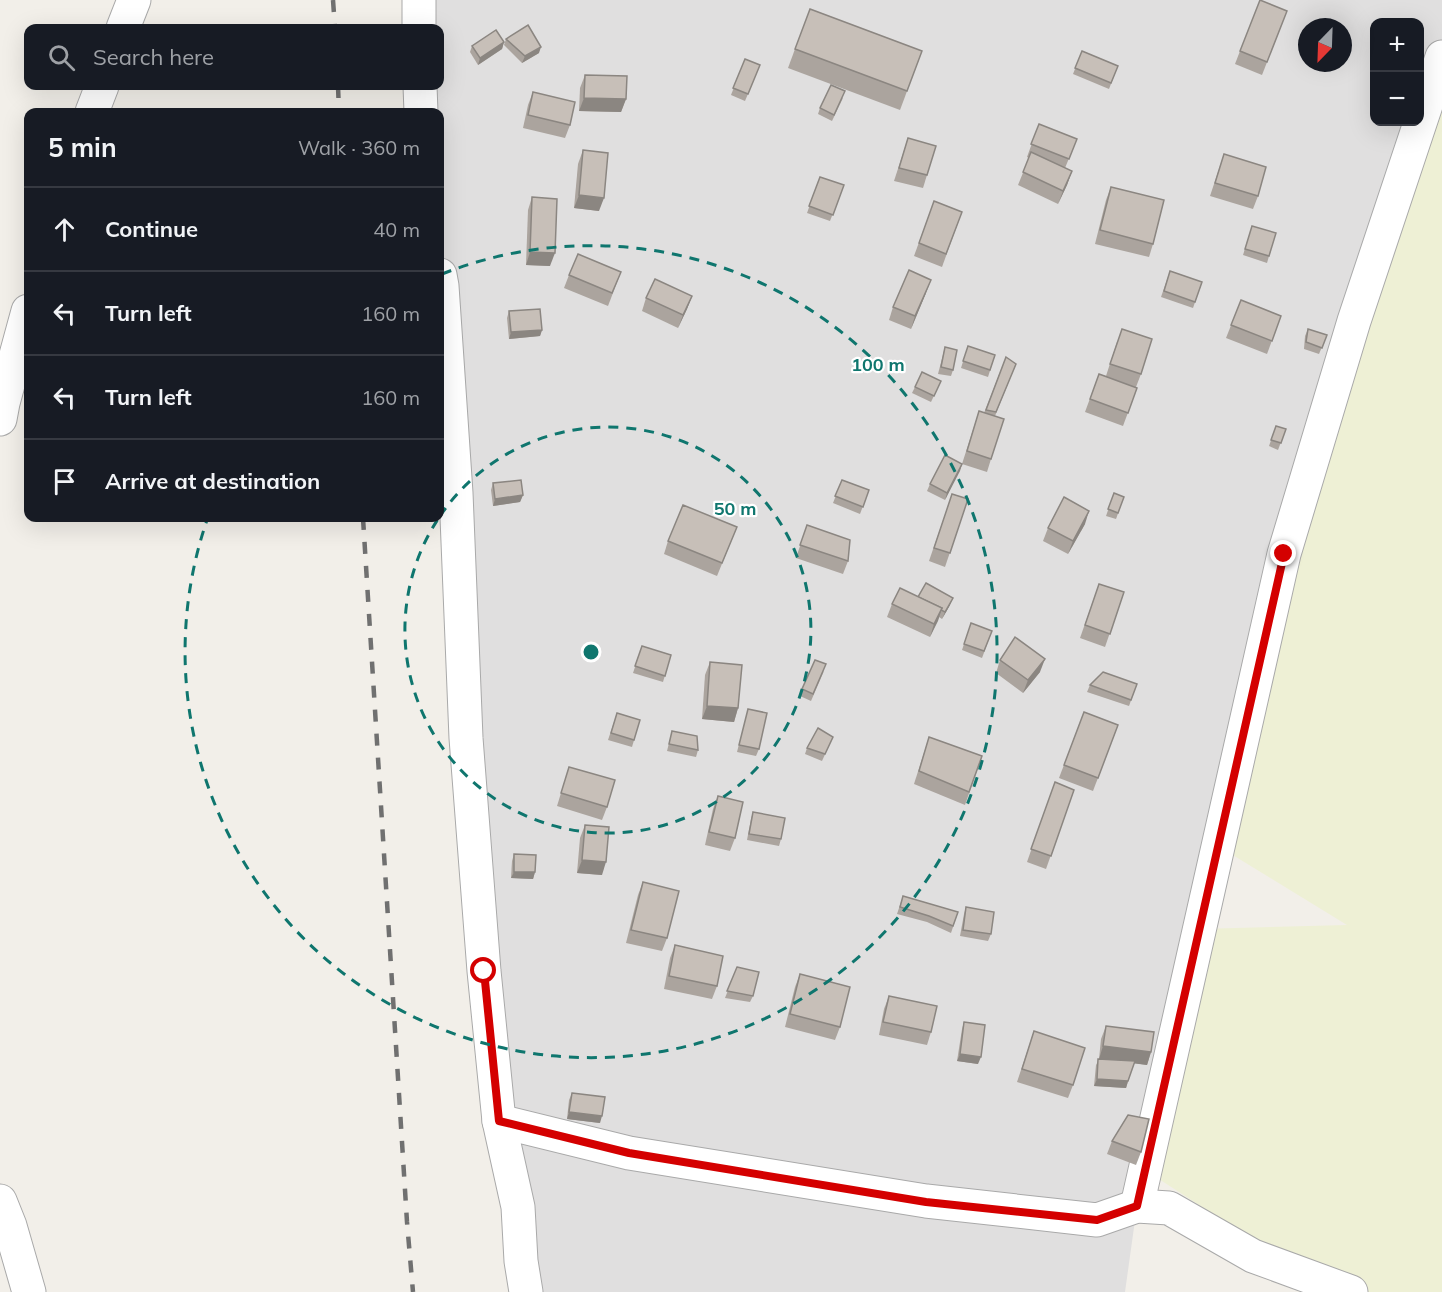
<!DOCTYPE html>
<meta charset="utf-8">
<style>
body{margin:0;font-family:Mulish,sans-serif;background:#242831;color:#f1f3f6}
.controls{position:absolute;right:18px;top:18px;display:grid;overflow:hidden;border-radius:12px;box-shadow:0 6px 24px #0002}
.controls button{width:54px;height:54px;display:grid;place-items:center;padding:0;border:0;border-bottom:2px solid #363941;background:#171b24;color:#f1f3f6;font:30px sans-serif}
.compass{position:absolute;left:1298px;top:18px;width:54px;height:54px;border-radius:50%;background:#171b24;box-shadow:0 6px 24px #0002;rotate:203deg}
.stop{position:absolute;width:18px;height:18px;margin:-14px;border:4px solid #d40000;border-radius:50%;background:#fff}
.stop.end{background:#d40000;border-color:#fff;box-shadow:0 2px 6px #0008}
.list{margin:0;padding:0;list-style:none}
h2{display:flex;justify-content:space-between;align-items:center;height:78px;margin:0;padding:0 24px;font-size:26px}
h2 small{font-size:20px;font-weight:400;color:#9ea1a6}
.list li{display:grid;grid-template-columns:39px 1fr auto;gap:18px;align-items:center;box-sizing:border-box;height:84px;padding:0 24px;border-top:2px solid #363941}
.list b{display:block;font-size:22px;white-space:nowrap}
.list em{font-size:20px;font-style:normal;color:#9ea1a6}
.icon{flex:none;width:33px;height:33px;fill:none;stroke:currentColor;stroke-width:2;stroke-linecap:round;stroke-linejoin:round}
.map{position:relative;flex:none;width:1442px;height:1292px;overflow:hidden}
.search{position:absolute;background:#171b24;box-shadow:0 6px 24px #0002;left:24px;top:24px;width:420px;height:66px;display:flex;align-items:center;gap:15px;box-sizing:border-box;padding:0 21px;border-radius:12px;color:#9ea1a6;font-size:22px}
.panel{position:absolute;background:#171b24;box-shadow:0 6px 24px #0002;left:24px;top:108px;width:420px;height:414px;border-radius:12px}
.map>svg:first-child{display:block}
.residential{fill:#e0dfdf;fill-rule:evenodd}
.farmland{fill:#eef0d5}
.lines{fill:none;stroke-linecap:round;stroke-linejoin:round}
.minor-casing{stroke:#a9a9a9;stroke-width:35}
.minor{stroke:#fff;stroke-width:33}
.rail{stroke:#707070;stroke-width:4.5;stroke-dasharray:12 12;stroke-linecap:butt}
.wall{fill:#aba49e}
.shaded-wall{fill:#8b8681}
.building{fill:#c7bfb8;stroke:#8b8681;stroke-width:1.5}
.route{stroke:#d40000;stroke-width:8}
.ring{fill:none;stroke:#0f766e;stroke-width:3;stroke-dasharray:10 8}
.centre{fill:#0f766e;stroke:#fff;stroke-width:3}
.ring-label{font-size:18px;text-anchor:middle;font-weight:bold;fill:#0f766e;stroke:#fff;stroke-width:4.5;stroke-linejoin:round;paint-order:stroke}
</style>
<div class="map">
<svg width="1442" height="1292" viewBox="0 0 1442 1292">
<rect width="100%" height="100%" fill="#f2efe9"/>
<!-- residential -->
<path class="residential" d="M419,0h1023v57l-22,64v-99h-46v100h45l-282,1084 -12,86h-599l-86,-1017v-163h-19l-1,-26h20v-58h-21zM1307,27h36v36h-36z"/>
<!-- farmland -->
<polygon class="farmland" points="1442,57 1442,1292 1351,1292 1310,1277 1145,1170 1199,929 1347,925 1218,846"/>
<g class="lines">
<defs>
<g id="minor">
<polyline points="419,0 419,28"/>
<polyline points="123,28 134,0"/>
<polyline points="420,86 421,112"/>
<polyline points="92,112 102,86"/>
<polyline points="440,275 442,286 456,493 466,738 484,971 499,1121 518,1207 521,1261 526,1292"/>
<polyline points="0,419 3,403 28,311"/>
<polyline points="499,1121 629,1153 926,1201 1097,1220 1137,1206 1169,1208 1253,1256 1351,1292"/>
<polyline points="0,1201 10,1226 29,1292"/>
<polyline points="1137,1206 1284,554 1354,321 1442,57"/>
</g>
</defs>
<!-- minor casing -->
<use href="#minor" class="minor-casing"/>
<!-- minor -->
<use href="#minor" class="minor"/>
<!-- rail -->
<g class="rail">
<polyline points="333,0 335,28"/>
<polyline points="338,86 339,112"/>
<polyline points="363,518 407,1222 413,1292"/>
</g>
</g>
<!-- wall -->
<g class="wall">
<polygon points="1282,24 1262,75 1235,64 1240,51"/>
<polygon points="506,39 539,53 522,63 504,45"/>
<polygon points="504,42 502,49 478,65 470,52 472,46"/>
<polygon points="795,49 922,51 900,110 788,68"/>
<polygon points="1082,51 1118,66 1109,89 1073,74"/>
<polygon points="745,59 760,65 745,101 731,95"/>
<polygon points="1374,59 1374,71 1370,70"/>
<polygon points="585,75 626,99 621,112 579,111 580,88"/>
<polygon points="533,92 570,125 565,138 523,128 528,105"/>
<polygon points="843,98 832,121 818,114 820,108"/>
<polygon points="1039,124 1077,139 1065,168 1072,171 1067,185 1058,204 1018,185 1029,158 1027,157"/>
<polygon points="908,138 927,175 923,188 894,181"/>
<polygon points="583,150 599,211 574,208 578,164"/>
<polygon points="1224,154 1258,196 1253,209 1210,196"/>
<polygon points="820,177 844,185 830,221 807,213"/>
<polygon points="1111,187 1153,244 1149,257 1095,244 1106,200"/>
<polygon points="532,197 550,266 526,265 528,210"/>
<polygon points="934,201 962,212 942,267 914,256"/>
<polygon points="1250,232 1269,256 1267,263 1243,255"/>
<polygon points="1170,271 1202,282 1193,308 1161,297"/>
<polygon points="621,272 608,306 564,288 569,275"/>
<polygon points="926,293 911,329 889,320 893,307"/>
<polygon points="692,296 687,309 678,328 642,311 646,298"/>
<polygon points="1241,300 1281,316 1267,354 1226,338"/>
<polygon points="509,311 542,330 540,336 509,339 507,318"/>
<polygon points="1308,329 1327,335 1319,354 1304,349 1305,336"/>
<polygon points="1117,342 1141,374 1136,387 1137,388 1123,426 1085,412 1099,374 1106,376"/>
<polygon points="968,346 995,355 988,377 961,368"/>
<polygon points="945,347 953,370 951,376 938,374"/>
<polygon points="1006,357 1016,364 995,416 991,459 987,472 962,464 945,500 927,491 930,484 962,464 979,411 984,413"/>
<polygon points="941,381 931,402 912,393 915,387"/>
<polygon points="1276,426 1286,429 1278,450 1269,446"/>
<polygon points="842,480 869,490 860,514 833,503"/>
<polygon points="493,483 523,495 520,502 493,506 491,490"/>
<polygon points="1114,493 1124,497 1116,519 1106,516"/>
<polygon points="952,494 968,499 945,567 929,561"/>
<polygon points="1085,524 1068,554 1043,541 1048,528"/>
<polygon points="807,525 848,561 843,574 796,558"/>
<polygon points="737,527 717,576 664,554 668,541"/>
<polygon points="1099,584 1124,592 1105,647 1080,638"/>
<polygon points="918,597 950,605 942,619 939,617 930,637 887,617 892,604"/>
<polygon points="971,623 992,631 982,658 962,650"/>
<polygon points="642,646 671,655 663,682 633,673"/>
<polygon points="1000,660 1040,672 1023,693 996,673"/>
<polygon points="710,662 738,708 734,722 702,719 705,675"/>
<polygon points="824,671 811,701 800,696 802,689"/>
<polygon points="1137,684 1129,706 1087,692 1090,685"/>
<polygon points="748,709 759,749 756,756 737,752"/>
<polygon points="1084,712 1118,725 1093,791 1059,778"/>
<polygon points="617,713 640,720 632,747 608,740"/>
<polygon points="672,731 698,750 696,757 667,751"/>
<polygon points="833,737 822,761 805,754 807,748"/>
<polygon points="929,737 982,756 965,805 914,784"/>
<polygon points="569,767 607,807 602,820 557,806"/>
<polygon points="1055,782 1074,790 1046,869 1027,862"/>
<polygon points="718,796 735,838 730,851 705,845 713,809"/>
<polygon points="753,812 781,839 779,846 747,840 751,819"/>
<polygon points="585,825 602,875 577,873 580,838"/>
<polygon points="514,854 535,872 533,879 511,878 512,861"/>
<polygon points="643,882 667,938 662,951 626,943 638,895"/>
<polygon points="903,896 958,912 951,933 927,922 897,914"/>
<polygon points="966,907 991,934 988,941 960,936 964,914"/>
<polygon points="675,945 717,986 712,999 664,989 670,958"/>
<polygon points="737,967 753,996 750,1002 725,998"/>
<polygon points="800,974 840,1027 835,1040 785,1027 795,987"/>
<polygon points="889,996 931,1032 927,1045 879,1035 884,1009"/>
<polygon points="964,1022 978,1064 957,1061 962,1029"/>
<polygon points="1106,1026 1151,1052 1147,1065 1134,1063 1126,1088 1094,1086 1096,1065 1099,1059 1101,1039"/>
<polygon points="1034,1031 1073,1085 1068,1098 1017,1082"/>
<polygon points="572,1093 600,1123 567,1119 569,1100"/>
<polygon points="1112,1141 1141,1152 1136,1165 1107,1154"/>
</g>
<!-- shaded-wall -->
<g class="shaded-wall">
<polygon points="504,42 502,49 478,65 480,58"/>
<polygon points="541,47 539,53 522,63 525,56"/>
<polygon points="584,98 626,99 621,112 579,111"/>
<polygon points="1072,171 1067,185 1058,204 1063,191"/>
<polygon points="579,195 604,198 599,211 574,208"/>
<polygon points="530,252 555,253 550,266 526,265"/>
<polygon points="931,280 926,293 911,329 915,316"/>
<polygon points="692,296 687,309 678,328 683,315"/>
<polygon points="542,330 540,336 509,339 511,332"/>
<polygon points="962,464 960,471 945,500 947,493"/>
<polygon points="523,495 520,502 493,506 495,499"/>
<polygon points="1089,511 1085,524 1068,554 1073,541"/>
<polygon points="953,598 950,605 942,619 945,612"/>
<polygon points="942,608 938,621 930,637 934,624"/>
<polygon points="1045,659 1040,672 1023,693 1028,680"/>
<polygon points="707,706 738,708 734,722 702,719"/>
<polygon points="582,860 606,862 602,875 577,873"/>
<polygon points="514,872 535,872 533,879 511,878"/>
<polygon points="1103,1046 1151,1052 1147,1065 1099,1059"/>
<polygon points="960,1054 981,1057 978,1064 957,1061"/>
<polygon points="1097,1079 1128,1081 1126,1088 1094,1086"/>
<polygon points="569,1112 602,1116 600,1123 567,1119"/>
</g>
<!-- building -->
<g class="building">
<polygon points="1260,0 1287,11 1267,62 1240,51"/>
<polygon points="810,9 922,51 907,91 795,49"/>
<polygon points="528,25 541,47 525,56 506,39"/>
<polygon points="496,30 504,42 480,58 472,46"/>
<polygon points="1082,51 1118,66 1111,83 1075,68"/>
<polygon points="745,59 760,65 748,94 733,88"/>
<polygon points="585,75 627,76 626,99 584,98"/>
<polygon points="831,85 845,91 834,115 820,108"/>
<polygon points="533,92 575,102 570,125 528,115"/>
<polygon points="1039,124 1077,139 1069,159 1031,144"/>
<polygon points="908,138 936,146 927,175 899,168"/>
<polygon points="583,150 608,153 604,198 579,195"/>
<polygon points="1031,152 1072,171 1063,191 1023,172"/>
<polygon points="1224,154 1266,167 1258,196 1215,183"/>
<polygon points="820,177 844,185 833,215 809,206"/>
<polygon points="1111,187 1164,200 1153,244 1100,230"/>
<polygon points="532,197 557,199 555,253 530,252"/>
<polygon points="934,201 962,212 946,254 919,243"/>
<polygon points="1252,226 1276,233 1269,256 1245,249"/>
<polygon points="578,254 621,272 612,293 569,275"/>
<polygon points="909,270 931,280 915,316 893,307"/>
<polygon points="1170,271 1202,282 1195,302 1164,291"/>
<polygon points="655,279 692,296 683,315 646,298"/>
<polygon points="1241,300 1281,316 1272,341 1231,325"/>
<polygon points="540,309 542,330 511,332 509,311"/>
<polygon points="1122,329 1152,339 1141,374 1110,364"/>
<polygon points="1308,329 1327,335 1322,348 1306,342"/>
<polygon points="968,346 995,355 990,370 963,361"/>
<polygon points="945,347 957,350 953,370 941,367"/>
<polygon points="1006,357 1016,364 996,412 986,410"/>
<polygon points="922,372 941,381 934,396 915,387"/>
<polygon points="1099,374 1137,388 1128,413 1090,399"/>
<polygon points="979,411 1004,419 991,459 967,451"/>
<polygon points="1276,426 1286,429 1281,443 1271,440"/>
<polygon points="945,455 962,464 947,493 930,484"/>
<polygon points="521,480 523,495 495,499 493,483"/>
<polygon points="842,480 869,490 863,507 835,496"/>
<polygon points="1114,493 1124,497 1118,513 1108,509"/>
<polygon points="952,494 968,499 950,553 934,548"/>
<polygon points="1064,497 1089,511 1073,541 1048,528"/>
<polygon points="683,505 737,527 722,563 668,541"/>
<polygon points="807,525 850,540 848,561 800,545"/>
<polygon points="926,583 953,598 945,612 941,610 942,608 918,597"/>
<polygon points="1099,584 1124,592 1110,634 1085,625"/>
<polygon points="900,588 942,608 934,624 892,604"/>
<polygon points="971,623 992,631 984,651 964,644"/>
<polygon points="1015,637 1045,659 1028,680 1000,660"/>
<polygon points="642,646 671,655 665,676 635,666"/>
<polygon points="815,660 826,664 813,694 802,689"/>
<polygon points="710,662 742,665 738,708 707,706"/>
<polygon points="1103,672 1137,684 1131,700 1090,685"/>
<polygon points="748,709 767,713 759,749 739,745"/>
<polygon points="1084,712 1118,725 1098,778 1064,765"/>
<polygon points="617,713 640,720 634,740 611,733"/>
<polygon points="818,728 833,737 825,754 807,748"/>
<polygon points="672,731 697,736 698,750 669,744"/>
<polygon points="929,737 982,756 969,792 919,771"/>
<polygon points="569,767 615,780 607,807 561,793"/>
<polygon points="1055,782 1074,790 1051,856 1031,849"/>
<polygon points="718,796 743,802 735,838 709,832"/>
<polygon points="753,812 785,818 781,839 749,834"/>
<polygon points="585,825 609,827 606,862 582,860"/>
<polygon points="514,854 536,855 535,872 514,872"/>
<polygon points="643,882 679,891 667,938 631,930"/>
<polygon points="903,896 958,912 953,926 929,916 900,907"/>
<polygon points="966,907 994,912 991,934 963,930"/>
<polygon points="675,945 723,956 717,986 669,976"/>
<polygon points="737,967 759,972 753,996 727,991"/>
<polygon points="800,974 850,987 840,1027 790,1014"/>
<polygon points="889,996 937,1006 931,1032 883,1022"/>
<polygon points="964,1022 985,1025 981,1057 960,1054"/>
<polygon points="1106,1026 1154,1032 1151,1052 1103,1046"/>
<polygon points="1034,1031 1085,1048 1073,1085 1022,1069"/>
<polygon points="1098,1059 1135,1061 1128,1081 1097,1079"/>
<polygon points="572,1093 605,1097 602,1116 569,1112"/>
<polygon points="1128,1115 1149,1119 1141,1152 1112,1141"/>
</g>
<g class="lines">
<!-- route -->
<polyline class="route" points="484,971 499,1121 629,1153 926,1202 1097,1220 1137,1206 1284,554"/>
</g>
<!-- distance rings -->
<g class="ring">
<path d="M440 516A203 203 0 1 1 438 519"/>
<path d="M442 274A406 406 0 1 1 207 520"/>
</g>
<circle cx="591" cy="652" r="9" class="centre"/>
<g class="ring-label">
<text x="878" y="371">100 m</text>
<text x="735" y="515">50 m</text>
</g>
</svg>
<div class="controls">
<button>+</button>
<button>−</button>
</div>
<svg class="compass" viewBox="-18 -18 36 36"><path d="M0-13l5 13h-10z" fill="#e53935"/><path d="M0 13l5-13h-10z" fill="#9ea1a6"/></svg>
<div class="stop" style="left:484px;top:971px"></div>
<div class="stop end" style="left:1284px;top:554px"></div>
<div class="search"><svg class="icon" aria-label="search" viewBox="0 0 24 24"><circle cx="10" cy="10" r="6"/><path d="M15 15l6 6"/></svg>Search here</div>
<section class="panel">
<h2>5 min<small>Walk · 360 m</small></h2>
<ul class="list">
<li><svg class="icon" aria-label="ahead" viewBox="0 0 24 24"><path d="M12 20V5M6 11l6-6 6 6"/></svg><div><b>Continue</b></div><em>40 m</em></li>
<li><svg class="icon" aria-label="left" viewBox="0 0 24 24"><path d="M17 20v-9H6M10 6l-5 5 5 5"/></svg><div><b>Turn left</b></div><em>160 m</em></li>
<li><svg class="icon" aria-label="left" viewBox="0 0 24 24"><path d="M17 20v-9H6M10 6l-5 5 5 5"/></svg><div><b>Turn left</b></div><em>160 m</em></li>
<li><svg class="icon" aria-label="arrive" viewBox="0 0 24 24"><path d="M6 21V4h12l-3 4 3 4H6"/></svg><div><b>Arrive at destination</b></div></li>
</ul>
</section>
</div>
